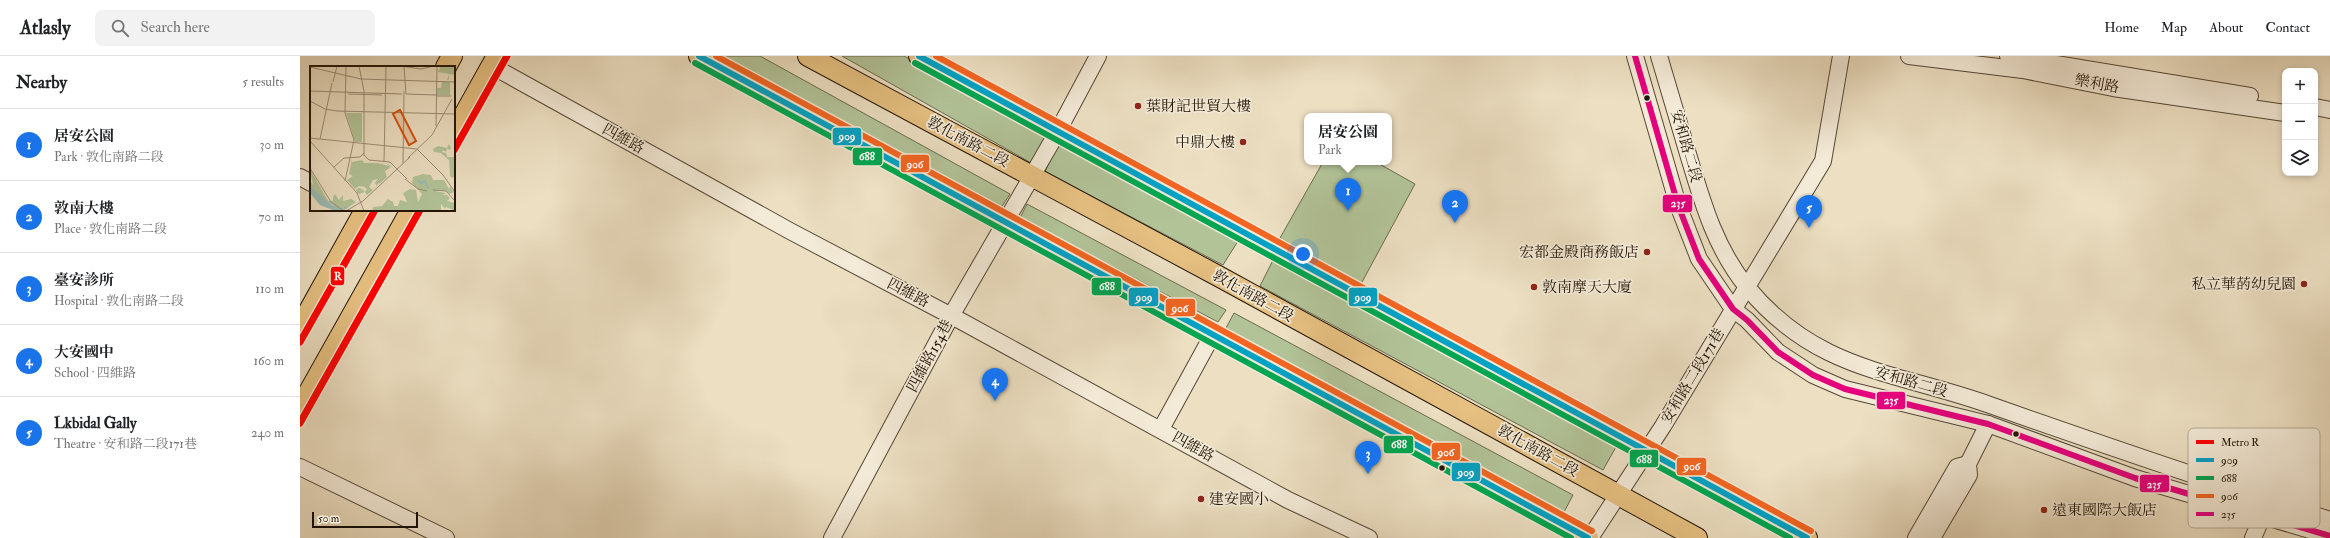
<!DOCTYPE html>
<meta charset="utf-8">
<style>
body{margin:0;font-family:"IM FELL Double Pica","Noto Serif TC",serif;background:#f2f2f2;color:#202124}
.controls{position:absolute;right:12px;top:12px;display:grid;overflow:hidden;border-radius:8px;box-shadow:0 2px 6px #0003}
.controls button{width:36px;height:36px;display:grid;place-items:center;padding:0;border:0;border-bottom:1px solid #e0e0e0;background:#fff;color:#202124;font:20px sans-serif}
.scale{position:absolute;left:12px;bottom:10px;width:106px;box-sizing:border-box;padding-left:4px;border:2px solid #231506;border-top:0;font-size:11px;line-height:14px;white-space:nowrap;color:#231506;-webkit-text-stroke:3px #f3ead7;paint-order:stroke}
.you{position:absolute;left:1003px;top:198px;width:14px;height:14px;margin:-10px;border:3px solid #fff;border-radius:50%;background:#1a73e8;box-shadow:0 0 0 6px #1a73e833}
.badge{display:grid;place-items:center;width:26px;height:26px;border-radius:50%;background:#1a73e8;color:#fff;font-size:13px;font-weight:700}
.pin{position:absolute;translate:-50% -33px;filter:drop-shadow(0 1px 2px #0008)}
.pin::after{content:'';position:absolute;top:21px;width:14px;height:12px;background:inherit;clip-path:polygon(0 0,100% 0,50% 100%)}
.popup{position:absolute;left:1004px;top:57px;width:88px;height:52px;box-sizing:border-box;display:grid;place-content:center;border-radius:8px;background:#fff;filter:drop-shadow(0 1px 3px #0005);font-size:13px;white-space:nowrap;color:#757577}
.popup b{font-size:15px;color:#202124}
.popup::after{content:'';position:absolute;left:50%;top:100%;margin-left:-8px;border:8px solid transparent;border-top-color:#fff}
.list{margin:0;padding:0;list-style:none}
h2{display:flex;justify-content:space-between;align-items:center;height:52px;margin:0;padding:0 16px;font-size:17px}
h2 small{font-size:13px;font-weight:400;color:#757577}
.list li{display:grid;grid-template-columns:26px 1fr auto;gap:12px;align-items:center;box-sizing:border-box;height:72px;padding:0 16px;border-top:1px solid #e0e0e0}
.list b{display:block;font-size:15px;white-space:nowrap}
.list p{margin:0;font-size:13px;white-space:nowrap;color:#757577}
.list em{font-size:13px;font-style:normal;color:#757577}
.icon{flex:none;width:22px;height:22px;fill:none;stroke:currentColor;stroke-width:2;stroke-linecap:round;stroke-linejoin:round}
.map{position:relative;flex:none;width:2030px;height:482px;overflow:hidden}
header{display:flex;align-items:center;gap:24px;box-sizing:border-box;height:56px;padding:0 20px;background:#fff;border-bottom:1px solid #e0e0e0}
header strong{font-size:19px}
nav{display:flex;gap:22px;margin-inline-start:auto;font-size:14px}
.search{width:280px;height:36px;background:#f2f2f2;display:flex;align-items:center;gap:10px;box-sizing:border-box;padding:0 14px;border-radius:8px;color:#757577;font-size:15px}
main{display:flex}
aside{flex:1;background:#fff}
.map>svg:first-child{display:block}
.green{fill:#b2c398;stroke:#6a6c4f}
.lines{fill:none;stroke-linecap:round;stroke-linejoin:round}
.minor-casing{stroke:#554835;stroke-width:18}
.major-casing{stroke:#231506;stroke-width:22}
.minor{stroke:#f3ead7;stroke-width:16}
.major{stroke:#e6c081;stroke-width:20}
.bus-1-casing{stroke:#f3ead7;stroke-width:9}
.bus-2-casing{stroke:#f3ead7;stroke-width:9}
.bus-3-casing{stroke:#f3ead7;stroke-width:9}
.bus-4-casing{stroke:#f3ead7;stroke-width:9}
.bus-1{stroke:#02a2c4;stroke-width:6}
.bus-2{stroke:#00a651;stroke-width:6}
.bus-3{stroke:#f26522;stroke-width:6}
.bus-4{stroke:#e5007d;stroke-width:6}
.metro-1-casing{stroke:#f3ead7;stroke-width:10}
.metro-1{stroke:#f00;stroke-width:7}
.bus-dot{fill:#231506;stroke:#f3ead7;stroke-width:1.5}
.poi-dot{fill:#8f2418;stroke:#f3ead7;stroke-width:1.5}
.labels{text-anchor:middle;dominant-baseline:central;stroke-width:3.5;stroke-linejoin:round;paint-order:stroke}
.street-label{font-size:15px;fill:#231506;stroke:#f3ead7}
.poi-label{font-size:15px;fill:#231506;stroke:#f3ead7;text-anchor:start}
.inset-river{fill:none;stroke:#99bcb6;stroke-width:2}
.inset-road{fill:none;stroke:#9c8e77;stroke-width:1}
.view{fill:#d4520b;fill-opacity:0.15;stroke:#d4520b;stroke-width:2}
.inset-edge{fill:none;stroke:#231506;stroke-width:2}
.key{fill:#f3ead7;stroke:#b5aa98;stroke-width:1}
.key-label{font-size:11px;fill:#231506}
.line-badge{stroke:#f3ead7;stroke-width:1.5}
.badge-label{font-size:11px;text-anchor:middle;font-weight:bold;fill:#fff}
</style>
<header>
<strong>Atlasly</strong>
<div class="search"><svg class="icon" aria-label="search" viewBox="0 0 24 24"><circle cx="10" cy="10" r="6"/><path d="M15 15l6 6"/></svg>Search here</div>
<nav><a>Home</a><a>Map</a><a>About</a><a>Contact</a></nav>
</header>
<main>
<aside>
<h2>Nearby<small>5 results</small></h2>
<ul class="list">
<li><span class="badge">1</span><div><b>居安公園</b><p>Park · 敦化南路二段</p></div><em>30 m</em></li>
<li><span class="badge">2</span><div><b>敦南大樓</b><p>Place · 敦化南路二段</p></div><em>70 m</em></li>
<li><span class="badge">3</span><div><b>臺安診所</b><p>Hospital · 敦化南路二段</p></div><em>110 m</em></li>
<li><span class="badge">4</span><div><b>大安國中</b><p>School · 四維路</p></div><em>160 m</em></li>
<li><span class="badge">5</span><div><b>Lkbidal Gally</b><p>Theatre · 安和路二段171巷</p></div><em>240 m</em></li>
</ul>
</aside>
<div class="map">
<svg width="2030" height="482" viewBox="0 0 2030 482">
<rect width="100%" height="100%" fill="#ecdfc2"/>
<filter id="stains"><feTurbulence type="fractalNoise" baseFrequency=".005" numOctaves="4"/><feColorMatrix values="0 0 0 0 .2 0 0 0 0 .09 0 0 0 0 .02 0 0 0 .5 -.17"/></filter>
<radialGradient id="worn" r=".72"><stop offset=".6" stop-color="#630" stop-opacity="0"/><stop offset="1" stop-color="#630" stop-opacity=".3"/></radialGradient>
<!-- green -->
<g class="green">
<polygon points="420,0 460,0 710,138 701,152"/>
<polygon points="542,0 604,0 746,78 733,108"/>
<polygon points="759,85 938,185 923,209 745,116"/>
<polygon points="1023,106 1076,106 1115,128 1061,228 980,182"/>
<polygon points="727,148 926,254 918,266 720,162"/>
<polygon points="973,204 1316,391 1303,414 960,230"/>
<polygon points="934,257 1273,439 1263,458 926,272"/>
</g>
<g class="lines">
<defs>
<g id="minor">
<polyline points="1335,0 1378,149 1399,203 1433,253 1447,264 1478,296 1513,319 1545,333 1688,368 1835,422 2030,480"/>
<path d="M1359,0c10,33 19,65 29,98 14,47 27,94 59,133 70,85 148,84 243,118 113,40 226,78 340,115"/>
<polyline points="1609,0 1723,14 1813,32 1985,57"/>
<polyline points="1708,0 1950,40"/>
<polyline points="192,10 490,175 661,265 988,444 1069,482"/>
<polyline points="2015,51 2030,54"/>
<polyline points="0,121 11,127"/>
<polyline points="861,373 913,278"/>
<polyline points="0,411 146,482"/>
<polyline points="532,482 651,260 758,75 798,0"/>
<polyline points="1290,482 1363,370 1523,105 1541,0"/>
<polyline points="1616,482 1657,411 1668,408"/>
<polyline points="1632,482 1669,419 1668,408 1688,368"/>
<polyline points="1953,482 1962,461"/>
</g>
<g id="major">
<polyline points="399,0 1288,482"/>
<polyline points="508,0 920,221 1397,482"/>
<polyline points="619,0 1507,482"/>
<polyline points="146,11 152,0"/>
<polyline points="154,77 197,0"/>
<polyline points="0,271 65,154"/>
<polyline points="0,352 111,154"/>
</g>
</defs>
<!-- minor casing -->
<use href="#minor" class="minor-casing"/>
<!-- major casing -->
<use href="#major" class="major-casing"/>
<!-- minor -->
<use href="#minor" class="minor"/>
<!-- major -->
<use href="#major" class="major"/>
<defs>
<g id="bus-1">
<polyline points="399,0 1288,482"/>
<polyline points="619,0 1507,482"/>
</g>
<g id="bus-2">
<polyline points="395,7 1271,482"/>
<polyline points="615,7 1490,482"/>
</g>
<g id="bus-3">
<polyline points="416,0 1292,475"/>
<polyline points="636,0 1511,475"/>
</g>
<polyline id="bus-4" points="1335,0 1378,149 1399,203 1433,253 1447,264 1478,296 1513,319 1545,333 1688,368 1835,422 2030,480"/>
</defs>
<!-- bus-1 casing -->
<use href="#bus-1" class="bus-1-casing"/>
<!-- bus-2 casing -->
<use href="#bus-2" class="bus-2-casing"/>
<!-- bus-3 casing -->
<use href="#bus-3" class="bus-3-casing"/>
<!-- bus-4 casing -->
<use href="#bus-4" class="bus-4-casing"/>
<!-- bus-1 -->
<use href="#bus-1" class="bus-1"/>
<!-- bus-2 -->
<use href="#bus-2" class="bus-2"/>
<!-- bus-3 -->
<use href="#bus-3" class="bus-3"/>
<!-- bus-4 -->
<use href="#bus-4" class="bus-4"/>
<defs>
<g id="metro-1">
<polyline points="154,94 207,0"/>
<polyline points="0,286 75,154"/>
<polyline points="0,367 120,154"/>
</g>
</defs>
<!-- metro-1 casing -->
<use href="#metro-1" class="metro-1-casing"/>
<!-- metro-1 -->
<use href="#metro-1" class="metro-1"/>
</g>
<!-- markers -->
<g class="bus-dot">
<circle cx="1347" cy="42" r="3.5"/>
<circle cx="1716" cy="378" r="3.5"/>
<circle cx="1142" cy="412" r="3.5"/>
</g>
<g class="poi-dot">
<circle cx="838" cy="50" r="4"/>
<circle cx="943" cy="86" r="4"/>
<circle cx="1347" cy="196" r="4"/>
<circle cx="2004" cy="228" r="4"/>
<circle cx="1234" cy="231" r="4"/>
<circle cx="901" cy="443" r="4"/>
<circle cx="1744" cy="454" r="4"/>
</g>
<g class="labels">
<!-- street labels -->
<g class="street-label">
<text transform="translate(1797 28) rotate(10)">樂利路</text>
<text transform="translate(323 83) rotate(29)">四維路</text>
<text transform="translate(668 86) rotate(28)">敦化南路二段</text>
<text transform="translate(1386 90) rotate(74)">安和路二段</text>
<text transform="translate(608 237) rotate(27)">四維路</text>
<text transform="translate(953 240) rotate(29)">敦化南路二段</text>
<text transform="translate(630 300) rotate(-62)">四維路154巷</text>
<text transform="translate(1393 320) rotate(-59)">安和路二段171巷</text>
<text transform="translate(1611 326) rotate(16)">安和路二段</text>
<text transform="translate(893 391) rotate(29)">四維路</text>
<text transform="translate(1238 395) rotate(29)">敦化南路二段</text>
</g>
<!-- poi labels -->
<g class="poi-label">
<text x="846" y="50">葉財記世貿大樓</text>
<text x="935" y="86" text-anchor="end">中鼎大樓</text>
<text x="1339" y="196" text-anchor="end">宏都金殿商務飯店</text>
<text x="1996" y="228" text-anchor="end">私立華菂幼兒園</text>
<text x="1242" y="231">敦南摩天大廈</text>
<text x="909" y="443">建安國小</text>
<text x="1752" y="454">遠東國際大飯店</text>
</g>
</g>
<!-- overview -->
<g transform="translate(10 10)">
<rect width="145" height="145" fill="#ecdfc2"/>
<path d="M131,0l14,1v8l-6,-1v5l-2,1 2,-6 -11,-2zM132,16h8v13h-13v-7h4zM36,47h16v29h-7zM139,78l2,4 -2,2 -2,-2 -1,4 -3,-2 -1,2 4,1 1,4h8v19l-3,2 -2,-2 -1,-16 -8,-7 -7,-1 -1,-3 5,-3 9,2zM42,93v3l10,-2 2,3h12l-4,2 5,-2 12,3 -2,-2 4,2 -3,2 3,-1 -6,4 2,6 -8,7v-2l-2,4 -2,-3 3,-4 -5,1 -4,7 4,3 -6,5 -2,-3 -7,2 -2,-4 3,-2 3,1 -2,3 3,-3 1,3 3,-2 -2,-3 -6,-1 -4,3 -8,-9 6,-4 -4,-2zM0,103l18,32h5v-4l2,-3 4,6 4,-5v6l8,-2 5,3 -13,9 -17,-10 -16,-15v-5l3,4zM113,108l8,1 2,5h11l5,9 1,-3 4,6 -4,2 -4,-3h-11l11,2 -3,2h4l3,3 -3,3 8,2v8l-9,-4 -1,2 -4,-5v7h-69l1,-4 9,-1 6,-7 5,3 1,4h4l2,-6 7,2 -4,-9 7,-4 6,1 2,12 4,-8 -10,-11 1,-6z" fill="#b2c398"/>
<path d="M0,120l22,19 10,4 3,-2h2l1,1 -13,3 -15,-6 -10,-12z" fill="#99bcb6"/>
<path class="inset-river" d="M108,114l3,3 4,-2 3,7"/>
<path class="inset-road" d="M43,0h36M49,0l5,25v65M91,0l20,3 13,-3M94,0l2,28 30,1M0,1l51,12 94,3M23,16l4,-16M0,25l92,3M38,28l34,1M126,30h15M0,35l15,8 12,2 118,3M126,60l1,-60M0,72l107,11 26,26 12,17M10,73l12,-56M0,75l47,52 7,18M54,89l5,5 21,2 17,17M98,92l24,-23 20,-36M74,96l2,-96M93,97l1,-72M24,101l10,-9 16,-1 4,-4M0,102l21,34 13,9M95,113l13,10 9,2M35,115l9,-41 -9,-27 1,-47M123,124l13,1 9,10M36,145l17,-10 47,-44"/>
<path class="view" d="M90,44l16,31 -7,4 -16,-31z"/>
<rect width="145" height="145" class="inset-edge"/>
</g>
<!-- legend -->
<rect x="1888" y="372" width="132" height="100" rx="6" class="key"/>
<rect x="1896" y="384" width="18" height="4" fill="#f00"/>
<rect x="1896" y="402" width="18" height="4" fill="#02a2c4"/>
<rect x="1896" y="420" width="18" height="4" fill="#00a651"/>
<rect x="1896" y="438" width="18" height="4" fill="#f26522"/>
<rect x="1896" y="456" width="18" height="4" fill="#e5007d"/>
<g class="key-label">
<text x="1921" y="390">Metro R</text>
<text x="1921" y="408">909</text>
<text x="1921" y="426">688</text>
<text x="1921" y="444">906</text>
<text x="1921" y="462">235</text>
</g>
<g class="line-badge">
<rect x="532" y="71" width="30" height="19" rx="4" fill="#02a2c4"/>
<rect x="552" y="91" width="31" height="19" rx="4" fill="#00a651"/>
<rect x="600" y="98" width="30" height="19" rx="4" fill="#f26522"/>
<rect x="1362" y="138" width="31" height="19" rx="4" fill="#e5007d"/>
<rect x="30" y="210" width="15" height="20" rx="4" fill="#f00"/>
<rect x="791" y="221" width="31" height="19" rx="4" fill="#00a651"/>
<rect x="828" y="231" width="31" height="20" rx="4" fill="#02a2c4"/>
<rect x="1048" y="231" width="30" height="20" rx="4" fill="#02a2c4"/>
<rect x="865" y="242" width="31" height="19" rx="4" fill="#f26522"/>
<rect x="1576" y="335" width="30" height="19" rx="4" fill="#e5007d"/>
<rect x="1083" y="379" width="31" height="19" rx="4" fill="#00a651"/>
<rect x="1131" y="386" width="30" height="19" rx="4" fill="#f26522"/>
<rect x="1329" y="393" width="30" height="19" rx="4" fill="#00a651"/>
<rect x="1376" y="401" width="31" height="19" rx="4" fill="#f26522"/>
<rect x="1151" y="406" width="30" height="20" rx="4" fill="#02a2c4"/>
<rect x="1839" y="418" width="31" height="19" rx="4" fill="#e5007d"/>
</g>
<g class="badge-label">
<text x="547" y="84">909</text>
<text x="567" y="104">688</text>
<text x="615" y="112">906</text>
<text x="1378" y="151">235</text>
<text x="38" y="224">R</text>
<text x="807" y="234">688</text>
<text x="844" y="245">909</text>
<text x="1063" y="245">909</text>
<text x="880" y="256">906</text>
<text x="1591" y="348">235</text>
<text x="1099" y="392">688</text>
<text x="1146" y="400">906</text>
<text x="1344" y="407">688</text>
<text x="1392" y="414">906</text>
<text x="1166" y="420">909</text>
<text x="1854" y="432">235</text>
</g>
<rect width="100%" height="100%" filter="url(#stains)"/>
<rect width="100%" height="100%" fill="url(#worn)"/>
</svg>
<div class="controls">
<button>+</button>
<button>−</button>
<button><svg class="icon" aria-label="layers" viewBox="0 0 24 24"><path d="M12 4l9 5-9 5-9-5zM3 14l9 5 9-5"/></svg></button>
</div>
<div class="scale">50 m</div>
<div class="you"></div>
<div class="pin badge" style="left:1048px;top:155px">1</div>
<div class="popup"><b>居安公園</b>Park</div>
<div class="pin badge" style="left:1155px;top:167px">2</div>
<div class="pin badge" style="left:1068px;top:418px">3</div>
<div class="pin badge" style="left:695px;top:345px">4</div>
<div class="pin badge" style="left:1509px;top:172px">5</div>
</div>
</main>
